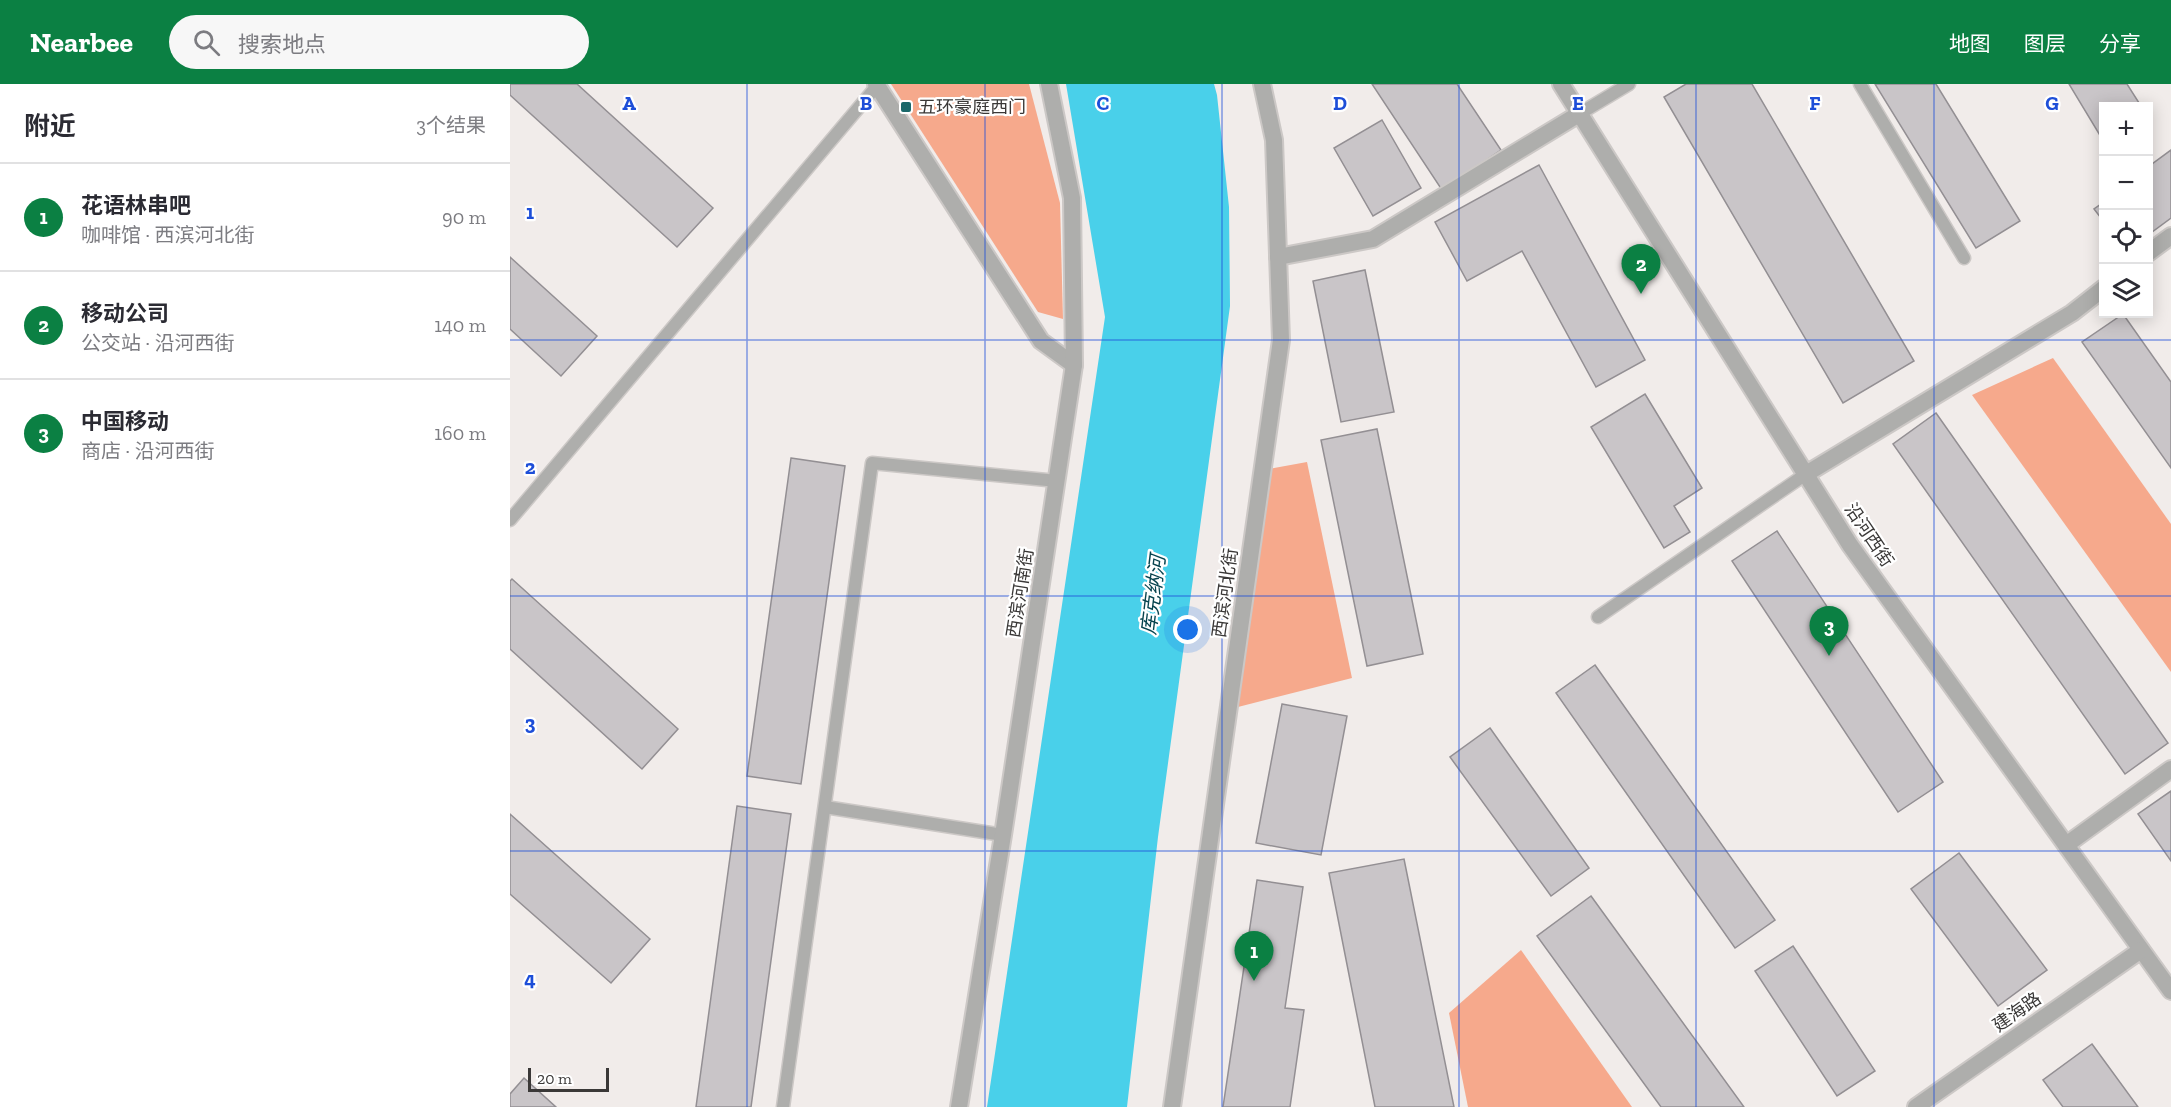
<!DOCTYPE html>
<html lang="zh">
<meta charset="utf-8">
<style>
body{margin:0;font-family:"Zilla Slab","Noto Sans SC",serif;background:#f7f7f7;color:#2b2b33}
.controls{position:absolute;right:18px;top:18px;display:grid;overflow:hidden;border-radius:0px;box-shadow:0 3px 15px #0003}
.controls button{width:54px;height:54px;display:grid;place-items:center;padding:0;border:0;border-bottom:2px solid #e1e1e2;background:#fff;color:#2b2b33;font:30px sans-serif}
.scale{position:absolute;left:18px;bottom:15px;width:81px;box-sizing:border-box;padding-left:6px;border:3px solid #3a3837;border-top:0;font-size:16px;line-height:21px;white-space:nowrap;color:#3a3837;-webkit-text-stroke:4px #fff;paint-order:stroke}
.you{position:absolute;left:678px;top:546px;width:21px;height:21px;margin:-15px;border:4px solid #fff;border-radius:50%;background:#1a73e8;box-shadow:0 0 0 9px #1a73e833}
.badge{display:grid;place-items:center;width:39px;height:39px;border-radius:50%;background:#0b8043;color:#fff;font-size:20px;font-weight:700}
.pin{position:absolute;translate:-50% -50px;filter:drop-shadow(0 2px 3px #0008)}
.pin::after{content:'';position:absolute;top:32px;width:21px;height:18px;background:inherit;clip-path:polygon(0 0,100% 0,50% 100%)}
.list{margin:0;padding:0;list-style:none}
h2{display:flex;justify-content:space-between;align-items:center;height:78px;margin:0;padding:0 24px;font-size:26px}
h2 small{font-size:20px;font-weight:400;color:#7c7c81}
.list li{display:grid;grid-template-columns:39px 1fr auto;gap:18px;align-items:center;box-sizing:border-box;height:108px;padding:0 24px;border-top:2px solid #e1e1e2}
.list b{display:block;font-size:22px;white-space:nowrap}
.list p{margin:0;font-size:20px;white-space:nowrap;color:#7c7c81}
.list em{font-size:20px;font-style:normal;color:#7c7c81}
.icon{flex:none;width:33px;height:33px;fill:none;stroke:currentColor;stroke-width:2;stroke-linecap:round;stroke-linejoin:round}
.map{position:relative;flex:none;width:1661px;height:1023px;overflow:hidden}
header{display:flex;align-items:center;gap:36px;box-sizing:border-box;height:84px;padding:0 30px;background:#0b8043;color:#fff}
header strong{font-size:28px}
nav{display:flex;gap:33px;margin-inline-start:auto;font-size:21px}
.search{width:420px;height:54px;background:#f7f7f7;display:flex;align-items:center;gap:15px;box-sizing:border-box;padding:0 21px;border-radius:33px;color:#7c7c81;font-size:22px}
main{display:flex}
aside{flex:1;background:#fff}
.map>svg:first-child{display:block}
.green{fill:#f6a98c}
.water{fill:#49d0ea}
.building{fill:#c9c5c8;stroke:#938f93;stroke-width:1.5}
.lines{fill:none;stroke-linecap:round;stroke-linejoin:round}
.service-casing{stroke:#ccc8c6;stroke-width:15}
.minor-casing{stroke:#ccc8c6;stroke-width:20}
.tertiary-casing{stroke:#ccc8c6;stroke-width:20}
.service{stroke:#aeaeac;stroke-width:12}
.minor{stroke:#aeaeac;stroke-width:16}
.tertiary{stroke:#aeaeac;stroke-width:16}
.grid{fill:none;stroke:#1d4ed8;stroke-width:1.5;stroke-opacity:0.55}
.poi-dot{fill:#1a686a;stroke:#fff;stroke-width:2}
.labels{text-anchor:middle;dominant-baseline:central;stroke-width:4.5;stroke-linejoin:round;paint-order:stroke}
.poi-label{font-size:18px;fill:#3a3837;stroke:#fff;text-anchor:start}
.street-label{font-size:18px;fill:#3a3837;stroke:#fff}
.water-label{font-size:20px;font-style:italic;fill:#07444f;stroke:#fff}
.grid-label{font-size:20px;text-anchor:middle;font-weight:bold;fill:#1d4ed8;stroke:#fff;stroke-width:4.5;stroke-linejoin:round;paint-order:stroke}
</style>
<header>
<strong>Nearbee</strong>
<div class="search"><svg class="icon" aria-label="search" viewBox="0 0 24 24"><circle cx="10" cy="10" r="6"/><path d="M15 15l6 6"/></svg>搜索地点</div>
<nav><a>地图</a><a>图层</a><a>分享</a></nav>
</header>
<main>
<aside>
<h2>附近<small>3个结果</small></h2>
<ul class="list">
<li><span class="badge">1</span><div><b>花语林串吧</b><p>咖啡馆 · 西滨河北街</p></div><em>90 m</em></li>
<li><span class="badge">2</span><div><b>移动公司</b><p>公交站 · 沿河西街</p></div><em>140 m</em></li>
<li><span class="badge">3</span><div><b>中国移动</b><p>商店 · 沿河西街</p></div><em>160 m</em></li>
</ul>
</aside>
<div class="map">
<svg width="1661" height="1023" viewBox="0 0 1661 1023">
<rect width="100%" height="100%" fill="#f1ecea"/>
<!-- green -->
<g class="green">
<polygon points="381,0 519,0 550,119 553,235 528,228"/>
<polygon points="1543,274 1661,440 1661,588 1462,311"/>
<polygon points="797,378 842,594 728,623 758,385"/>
<polygon points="1011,866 1122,1023 958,1023 939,929"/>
</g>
<!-- water -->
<polygon class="water" points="556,0 704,0 707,11 719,123 720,222 648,753 617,1023 477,1023 595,233"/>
<!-- building -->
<g class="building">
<polygon points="0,0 67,0 203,124 167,163 0,11"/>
<polygon points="862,0 947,0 991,66 932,106"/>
<polygon points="1176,0 1242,0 1404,277 1333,319 1154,13"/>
<polygon points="1365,0 1426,0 1510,137 1466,164"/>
<polygon points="1559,0 1617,0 1631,22 1594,22 1594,58"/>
<polygon points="872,36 911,104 863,132 824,64"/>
<polygon points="1661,66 1661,134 1638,151 1638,83"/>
<polygon points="1029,81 1135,276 1086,303 1012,167 957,197 925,138"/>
<polygon points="1594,118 1594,138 1584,125"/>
<polygon points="0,173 87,252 51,292 0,245"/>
<polygon points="855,186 884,328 831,338 803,197"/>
<polygon points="1613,230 1661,298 1661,384 1572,258"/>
<polygon points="1135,310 1192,404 1164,422 1180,448 1154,464 1081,343"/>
<polygon points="1426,329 1658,659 1615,690 1383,360"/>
<polygon points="867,345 913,570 857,582 811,356"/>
<polygon points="281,374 335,382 291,700 237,692"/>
<polygon points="1267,447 1433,698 1388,728 1222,477"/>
<polygon points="2,495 168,645 132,685 0,565 0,497"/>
<polygon points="1085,581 1265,836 1225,864 1046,609"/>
<polygon points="772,620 837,632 811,771 746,759"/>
<polygon points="980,644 1079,784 1041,812 940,673"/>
<polygon points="1661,707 1661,777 1628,730"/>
<polygon points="227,722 281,730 241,1023 186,1023"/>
<polygon points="0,730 140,855 101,899 0,810"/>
<polygon points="1449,769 1537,886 1488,922 1401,805"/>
<polygon points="894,775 944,1023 865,1023 819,789"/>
<polygon points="747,796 793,803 775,924 794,926 780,1023 713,1023"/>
<polygon points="1081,812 1234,1023 1151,1023 1027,852"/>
<polygon points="1283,862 1365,987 1327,1012 1245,887"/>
<polygon points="1582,960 1628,1023 1553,1023 1533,996"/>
<polygon points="14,994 46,1023 0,1023 0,1010"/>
</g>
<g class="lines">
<defs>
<g id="service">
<polyline points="1350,0 1454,174"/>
<polyline points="1069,30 1119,0"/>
<polyline points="0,436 367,2"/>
<polyline points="1088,533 1296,390"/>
<polyline points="315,723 493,751"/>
<polyline points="273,1023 362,379 547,397"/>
</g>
<g id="minor">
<polyline points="366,0 531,257 564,281"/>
<polyline points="1638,169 1661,152"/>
<polyline points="768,173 863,155 1069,30"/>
<polyline points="1296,390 1562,229 1594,204"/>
<polyline points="1556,761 1661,685"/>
<polyline points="449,1023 493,751 564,281 562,114 539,0"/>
<polyline points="662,1023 771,256 764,56 752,0"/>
</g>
<g id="tertiary">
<polyline points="1051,0 1340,461 1661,907"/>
<polyline points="1406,1023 1631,866"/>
</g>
</defs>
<!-- service casing -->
<use href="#service" class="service-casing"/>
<!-- minor casing -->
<use href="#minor" class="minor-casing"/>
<!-- tertiary casing -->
<use href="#tertiary" class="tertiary-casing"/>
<!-- service -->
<use href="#service" class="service"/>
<!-- minor -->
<use href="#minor" class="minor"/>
<!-- tertiary -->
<use href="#tertiary" class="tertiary"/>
</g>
<!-- grid -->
<path class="grid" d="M237,0v1023M475,0v1023M712,0v1023M949,0v1023M1186,0v1023M1424,0v1023M0,256h1661M0,512h1661M0,767h1661"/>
<!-- markers -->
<rect class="poi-dot" x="390" y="17" width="12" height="12" rx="3"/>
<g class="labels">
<!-- poi labels -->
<g class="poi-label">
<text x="408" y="23">五环豪庭西门</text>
</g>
<!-- street labels -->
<g class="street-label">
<text transform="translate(1359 451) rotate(56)">沿河西街</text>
<text transform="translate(510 509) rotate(-81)">西滨河南街</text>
<text transform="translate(715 509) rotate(-82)">西滨河北街</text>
<text transform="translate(1507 928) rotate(-35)">建海路</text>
</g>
<!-- water labels -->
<g class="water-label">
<text transform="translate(643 511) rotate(-83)">库克纳河</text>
</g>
</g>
<g class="grid-label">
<text x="119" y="26">A</text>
<text x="356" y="26">B</text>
<text x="593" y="26">C</text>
<text x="830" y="26">D</text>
<text x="1068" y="26">E</text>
<text x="1305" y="26">F</text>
<text x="1542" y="26">G</text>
<text x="20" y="135">1</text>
<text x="20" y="390">2</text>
<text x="20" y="646">3</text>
<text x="20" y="902">4</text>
</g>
</svg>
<div class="controls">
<button>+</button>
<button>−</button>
<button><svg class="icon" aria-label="locate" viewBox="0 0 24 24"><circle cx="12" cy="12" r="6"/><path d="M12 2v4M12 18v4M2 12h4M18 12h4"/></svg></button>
<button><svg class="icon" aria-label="layers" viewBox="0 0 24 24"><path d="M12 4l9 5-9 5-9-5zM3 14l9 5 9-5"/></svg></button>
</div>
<div class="scale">20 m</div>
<div class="you"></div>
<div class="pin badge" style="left:744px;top:897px">1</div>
<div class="pin badge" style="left:1131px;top:210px">2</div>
<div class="pin badge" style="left:1319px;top:572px">3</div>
</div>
</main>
